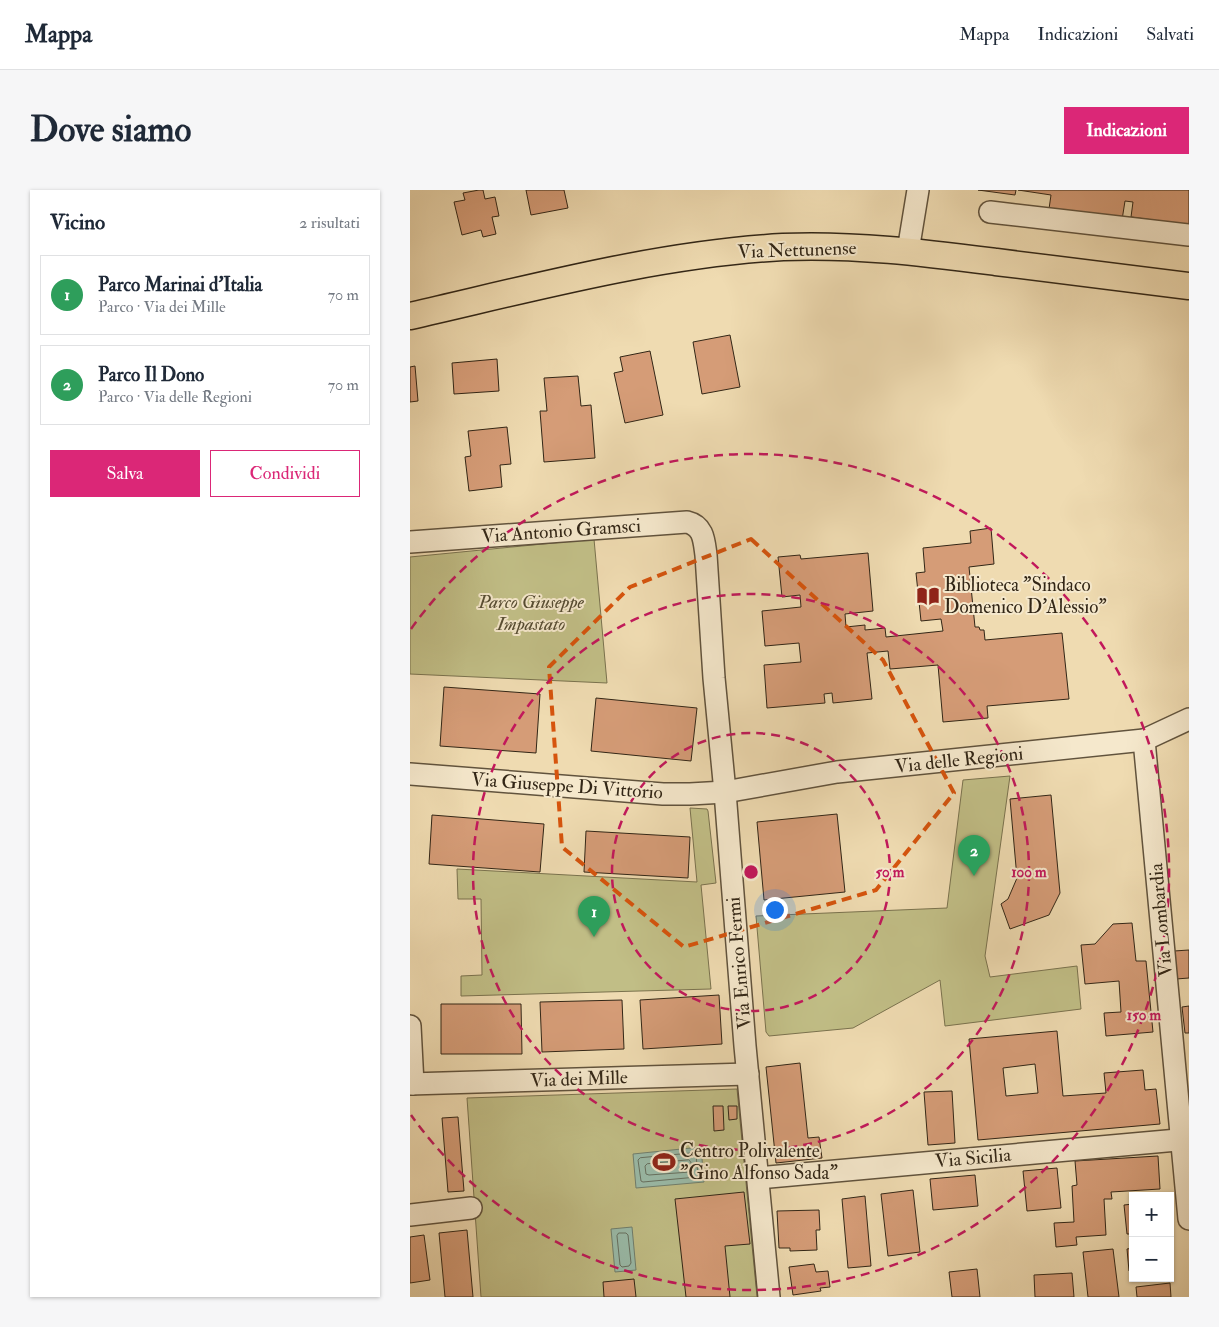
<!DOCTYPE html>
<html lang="it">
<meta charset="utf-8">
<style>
body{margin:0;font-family:"IM FELL Double Pica",serif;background:#f6f6f7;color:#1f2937}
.controls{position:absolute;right:15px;bottom:15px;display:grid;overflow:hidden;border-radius:0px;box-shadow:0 1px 4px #0004}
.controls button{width:45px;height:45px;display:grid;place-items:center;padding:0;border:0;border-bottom:1px solid #e0e1e3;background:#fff;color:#1f2937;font:25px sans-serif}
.you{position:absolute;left:364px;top:719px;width:18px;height:18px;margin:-12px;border:4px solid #fff;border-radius:50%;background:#1a73e8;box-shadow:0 0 0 8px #1a73e833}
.badge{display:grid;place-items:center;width:32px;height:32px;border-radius:50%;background:#db2777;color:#fff;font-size:16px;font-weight:700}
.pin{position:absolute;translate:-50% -41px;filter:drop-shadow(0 1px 2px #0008)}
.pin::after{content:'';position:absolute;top:26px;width:18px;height:15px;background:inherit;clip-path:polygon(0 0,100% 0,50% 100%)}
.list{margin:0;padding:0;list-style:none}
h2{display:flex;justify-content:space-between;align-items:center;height:65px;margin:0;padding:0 20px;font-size:21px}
h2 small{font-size:16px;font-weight:400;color:#747a83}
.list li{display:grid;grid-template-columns:32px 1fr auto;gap:15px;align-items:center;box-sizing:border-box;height:80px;margin:0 10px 10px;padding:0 10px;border:1px solid #e0e1e3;border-radius:0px}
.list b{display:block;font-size:19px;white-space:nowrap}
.list p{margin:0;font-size:16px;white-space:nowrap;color:#747a83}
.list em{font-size:16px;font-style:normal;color:#747a83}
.actions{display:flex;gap:10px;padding:15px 20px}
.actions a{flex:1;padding:11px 0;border:1px solid #db2777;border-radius:0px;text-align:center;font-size:18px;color:#db2777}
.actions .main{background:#db2777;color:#fff}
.map{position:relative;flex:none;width:779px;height:1107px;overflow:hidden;border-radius:0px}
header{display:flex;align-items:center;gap:30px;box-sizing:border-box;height:70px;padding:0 25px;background:#fff;border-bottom:1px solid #e0e1e3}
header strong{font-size:24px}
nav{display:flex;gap:28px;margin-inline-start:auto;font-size:18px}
.intro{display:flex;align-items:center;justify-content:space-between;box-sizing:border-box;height:120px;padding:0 30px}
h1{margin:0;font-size:35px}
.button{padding:12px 22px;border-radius:0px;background:#db2777;color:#fff;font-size:18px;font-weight:700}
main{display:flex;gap:30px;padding:0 30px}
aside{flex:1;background:#fff;border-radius:0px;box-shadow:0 1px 4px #0004}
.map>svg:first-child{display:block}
.green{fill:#c1be86;stroke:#7a724e}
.water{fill:#9abba9;stroke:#707f6e}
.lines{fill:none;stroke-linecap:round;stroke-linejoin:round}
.shore{stroke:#667060;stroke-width:1}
.building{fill:#d59c77;stroke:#322616;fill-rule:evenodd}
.minor-casing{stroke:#61533d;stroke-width:24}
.major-casing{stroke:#322616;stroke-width:29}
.minor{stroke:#f5e8cc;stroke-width:21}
.major{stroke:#efdbb1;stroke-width:26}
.marked{fill:none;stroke:#d6540d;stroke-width:4;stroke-dasharray:10 6;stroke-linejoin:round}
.ring{fill:none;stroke:#c2185b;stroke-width:2.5;stroke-dasharray:9 6}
.labels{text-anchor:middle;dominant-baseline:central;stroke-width:4;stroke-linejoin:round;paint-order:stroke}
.street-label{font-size:19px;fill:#322616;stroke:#f5e8cc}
.poi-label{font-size:19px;fill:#322616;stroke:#f5e8cc;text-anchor:start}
.park-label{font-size:19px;font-style:italic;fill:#564c32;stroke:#f5e8cc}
.centre{fill:#c2185b;stroke:#f5e8cc;stroke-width:2.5}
.ring-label{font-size:15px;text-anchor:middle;font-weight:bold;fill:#c2185b;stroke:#f5e8cc;stroke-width:4;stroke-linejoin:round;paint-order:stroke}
</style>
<header>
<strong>Mappa</strong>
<nav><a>Mappa</a><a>Indicazioni</a><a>Salvati</a></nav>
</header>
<div class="intro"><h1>Dove siamo</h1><a class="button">Indicazioni</a></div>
<main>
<aside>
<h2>Vicino<small>2 risultati</small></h2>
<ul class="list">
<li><span class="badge" style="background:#2e9e5b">1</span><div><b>Parco Marinai d'Italia</b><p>Parco · Via dei Mille</p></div><em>70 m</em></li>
<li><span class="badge" style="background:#2e9e5b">2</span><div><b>Parco Il Dono</b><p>Parco · Via delle Regioni</p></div><em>70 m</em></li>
</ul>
<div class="actions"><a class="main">Salva</a><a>Condividi</a></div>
</aside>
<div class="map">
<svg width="779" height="1107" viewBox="0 0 779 1107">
<rect width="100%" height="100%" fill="#efdbb1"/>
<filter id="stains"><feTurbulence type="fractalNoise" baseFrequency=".004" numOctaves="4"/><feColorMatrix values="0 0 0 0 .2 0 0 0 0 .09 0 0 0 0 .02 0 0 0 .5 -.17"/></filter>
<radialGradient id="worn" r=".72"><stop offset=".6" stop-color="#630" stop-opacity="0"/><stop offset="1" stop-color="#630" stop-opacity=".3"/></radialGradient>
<!-- green -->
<g class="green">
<polygon points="184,349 197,493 0,484 0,367"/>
<polygon points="600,586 575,766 580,787 667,776 671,819 535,836 530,790 443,838 359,846 356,842 346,726 537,718 553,590"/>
<polygon points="280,618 297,619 298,621 306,693 291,695 301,799 51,806 51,786 72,785 71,709 48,709 47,679 287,692"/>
<polygon points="327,899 347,1107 71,1107 57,908"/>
</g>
<!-- water -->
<g class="water">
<polygon points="291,957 294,992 226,998 223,964"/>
<polygon points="222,1037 226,1080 205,1082 201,1039"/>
</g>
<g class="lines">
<!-- shore -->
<g class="shore">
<polygon points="285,963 286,965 288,985 287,987 233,992 231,991 228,970 230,968"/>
<path d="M279,970c3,2 4,9 1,12l-41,3 -3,-1 -1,-8 2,-2z"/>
<polygon points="209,1043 216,1043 218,1045 221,1073 219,1076 212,1077 210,1075 207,1046"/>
</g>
</g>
<!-- building -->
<g class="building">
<polygon points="69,0 73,0 75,9 85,7 89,26 82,27 86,44 73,47 71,40 52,45 44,12 55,10 53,3"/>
<polygon points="116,0 154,0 158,18 121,25"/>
<polygon points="568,0 606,0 605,5"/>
<polygon points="608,0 779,0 779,35 721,27 723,12 715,11 712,30 639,19 641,5"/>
<polygon points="320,145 330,197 292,204 283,152"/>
<polygon points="240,161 253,225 215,233 204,183 213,181 210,167"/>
<polygon points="87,169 89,201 44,204 42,173"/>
<polygon points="5,176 8,211 0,212 0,177"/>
<polygon points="168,186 171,216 181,215 185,268 134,272 130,221 137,221 134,188"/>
<polygon points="97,237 101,274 90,275 92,297 59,301 55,267 61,266 58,241"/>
<polygon points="581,338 584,374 559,377 565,437 569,437 570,440 574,440 575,450 652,443 659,509 577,516 578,528 533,532 528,475 480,479 478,461 457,463 462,509 423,513 422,503 414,504 415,513 357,518 354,475 391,472 389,453 355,456 352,421 391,417 390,405 372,407 368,367 390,365 391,369 458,363 463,421 435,424 436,437 455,435 455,440 475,438 476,447 533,441 531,429 511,431 506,383 515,382 513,358 561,353 560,341"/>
<polygon points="34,497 130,504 126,563 30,556"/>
<polygon points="186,508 287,518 281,571 181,561"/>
<polygon points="641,605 650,703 639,725 600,739 591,714 598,709 607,688 600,609"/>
<polygon points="427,624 435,702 354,710 347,632"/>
<polygon points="22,625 134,634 130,682 19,674"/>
<polygon points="176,641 280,647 278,688 174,682"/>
<polygon points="722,733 726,771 736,771 743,842 696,846 694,823 711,822 709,791 675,794 671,755 685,754 703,734"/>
<polygon points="779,760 779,788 766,789 764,761"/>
<polygon points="309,805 312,854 233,859 230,810"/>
<polygon points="212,810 214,859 132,862 130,812"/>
<polygon points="31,814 111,814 112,864 31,864"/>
<polygon points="779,816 779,843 775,843 772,817"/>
<path d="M647,841l6,65 43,-3 -2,-20 39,-3 2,20 11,-1 4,35 -182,16 -9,-101zM625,874l3,29 -32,3 -3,-28z"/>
<polygon points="390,873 398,948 409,947 412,968 366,973 356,877"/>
<polygon points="542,901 545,953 518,955 514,902"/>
<polygon points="303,916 313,916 314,940 304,941"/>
<polygon points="318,916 327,916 327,929 319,930"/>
<polygon points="48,927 54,1001 38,1002 32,928"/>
<polygon points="748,966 750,999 701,1002 702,1009 694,1009 696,1045 666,1047 667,1055 646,1057 644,1033 664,1032 662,996 667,995 665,971"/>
<polygon points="647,978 651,1018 617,1021 613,981"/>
<polygon points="565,985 568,1016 523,1020 520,989"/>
<polygon points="503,1000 510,1062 478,1066 471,1004"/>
<polygon points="334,1002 340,1054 315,1056 320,1107 276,1107 265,1009"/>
<polygon points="455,1006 461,1076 438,1078 432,1009"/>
<polygon points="723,1014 723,1044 717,1044 714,1015"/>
<polygon points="409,1020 410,1040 406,1040 407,1060 380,1061 380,1058 369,1058 367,1021"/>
<polygon points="57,1040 63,1107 35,1107 29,1043"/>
<polygon points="14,1045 20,1090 0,1093 0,1047"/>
<polygon points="723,1058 723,1081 719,1081 717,1059"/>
<polygon points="703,1059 709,1107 678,1107 673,1062"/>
<polygon points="404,1074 406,1082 418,1081 420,1097 410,1098 411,1101 383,1105 379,1077"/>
<polygon points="567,1079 570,1107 542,1107 539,1082"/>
<polygon points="662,1083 664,1107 625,1107 624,1085"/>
<polygon points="224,1089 226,1107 194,1107 193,1092"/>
<polygon points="760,1093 761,1107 727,1107 726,1097"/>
</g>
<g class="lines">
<defs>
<g id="minor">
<polyline points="580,22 779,45"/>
<polyline points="498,61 508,0"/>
<path d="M0,352l277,-20c17,4 17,19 19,33l8,123 11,114 20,254 24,251"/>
<polyline points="734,550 779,1029"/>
<polyline points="0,584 253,604 280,604 315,602 427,582 734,550 779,529"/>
<polyline points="0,836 3,894"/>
<polyline points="0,894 338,884"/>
<polyline points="348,988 779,949"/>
<polyline points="0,1025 61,1018"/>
</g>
<path id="major" d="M0,126c123,-28 247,-62 373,-69 72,-3 142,6 213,15 65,8 129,16 193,24"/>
</defs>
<!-- minor casing -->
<use href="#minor" class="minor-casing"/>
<!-- major casing -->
<use href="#major" class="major-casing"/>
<!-- minor -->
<use href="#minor" class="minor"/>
<!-- major -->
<use href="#major" class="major"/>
</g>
<!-- marked area -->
<path class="marked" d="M341,349l132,121 71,133 -78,97 -192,57 -122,-100 -13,-180 81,-80z"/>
<!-- distance rings -->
<g class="ring">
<circle cx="341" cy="682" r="139"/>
<circle cx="341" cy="682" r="278"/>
<path d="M1 439A418 418 0 1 1 1 925"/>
</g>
<!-- icons -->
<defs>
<symbol id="library-bare" viewBox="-9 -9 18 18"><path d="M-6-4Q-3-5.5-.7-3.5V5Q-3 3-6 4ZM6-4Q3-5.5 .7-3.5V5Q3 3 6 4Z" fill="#8f2418" stroke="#f5e8cc" stroke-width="2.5" paint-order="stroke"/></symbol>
<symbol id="stadium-bare" viewBox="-9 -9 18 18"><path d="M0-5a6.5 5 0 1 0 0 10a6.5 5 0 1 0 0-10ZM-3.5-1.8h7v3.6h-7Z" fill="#8f2418" stroke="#f5e8cc" stroke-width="2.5" paint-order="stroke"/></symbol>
</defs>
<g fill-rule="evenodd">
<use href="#library-bare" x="502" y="390" width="32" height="32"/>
<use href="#stadium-bare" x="238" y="956" width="32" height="32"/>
</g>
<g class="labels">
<!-- street labels -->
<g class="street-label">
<text transform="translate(387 60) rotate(-2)">Via Nettunense</text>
<text transform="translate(151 341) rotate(-4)">Via Antonio Gramsci</text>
<text transform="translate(549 570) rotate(-6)">Via delle Regioni</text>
<text transform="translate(157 596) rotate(4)">Via Giuseppe Di Vittorio</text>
<text transform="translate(751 730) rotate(-95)">Via Lombardia</text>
<text transform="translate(329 773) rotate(-95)">Via Enrico Fermi</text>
<text transform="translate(169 889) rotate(-2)">Via dei Mille</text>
<text transform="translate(563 968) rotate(-5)">Via Sicilia</text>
</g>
<!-- poi labels -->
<g class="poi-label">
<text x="534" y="395">Biblioteca "Sindaco<tspan x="534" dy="22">Domenico D'Alessio"</tspan></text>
<text x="270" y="961">Centro Polivalente<tspan x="270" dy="22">"Gino Alfonso Sada"</tspan></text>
</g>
<!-- park labels -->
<g class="park-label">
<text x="121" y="412">Parco Giuseppe<tspan x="121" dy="22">Impastato</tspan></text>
</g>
</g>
<circle cx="341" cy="682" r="8" class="centre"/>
<g class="ring-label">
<text x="480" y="687">50 m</text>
<text x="619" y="687">100 m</text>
<text x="734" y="830">150 m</text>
</g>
<rect width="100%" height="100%" filter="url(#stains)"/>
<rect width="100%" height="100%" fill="url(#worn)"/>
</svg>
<div class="controls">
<button>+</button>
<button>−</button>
</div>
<div class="you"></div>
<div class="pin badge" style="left:184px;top:747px;background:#2e9e5b">1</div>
<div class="pin badge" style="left:564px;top:686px;background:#2e9e5b">2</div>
</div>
</main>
